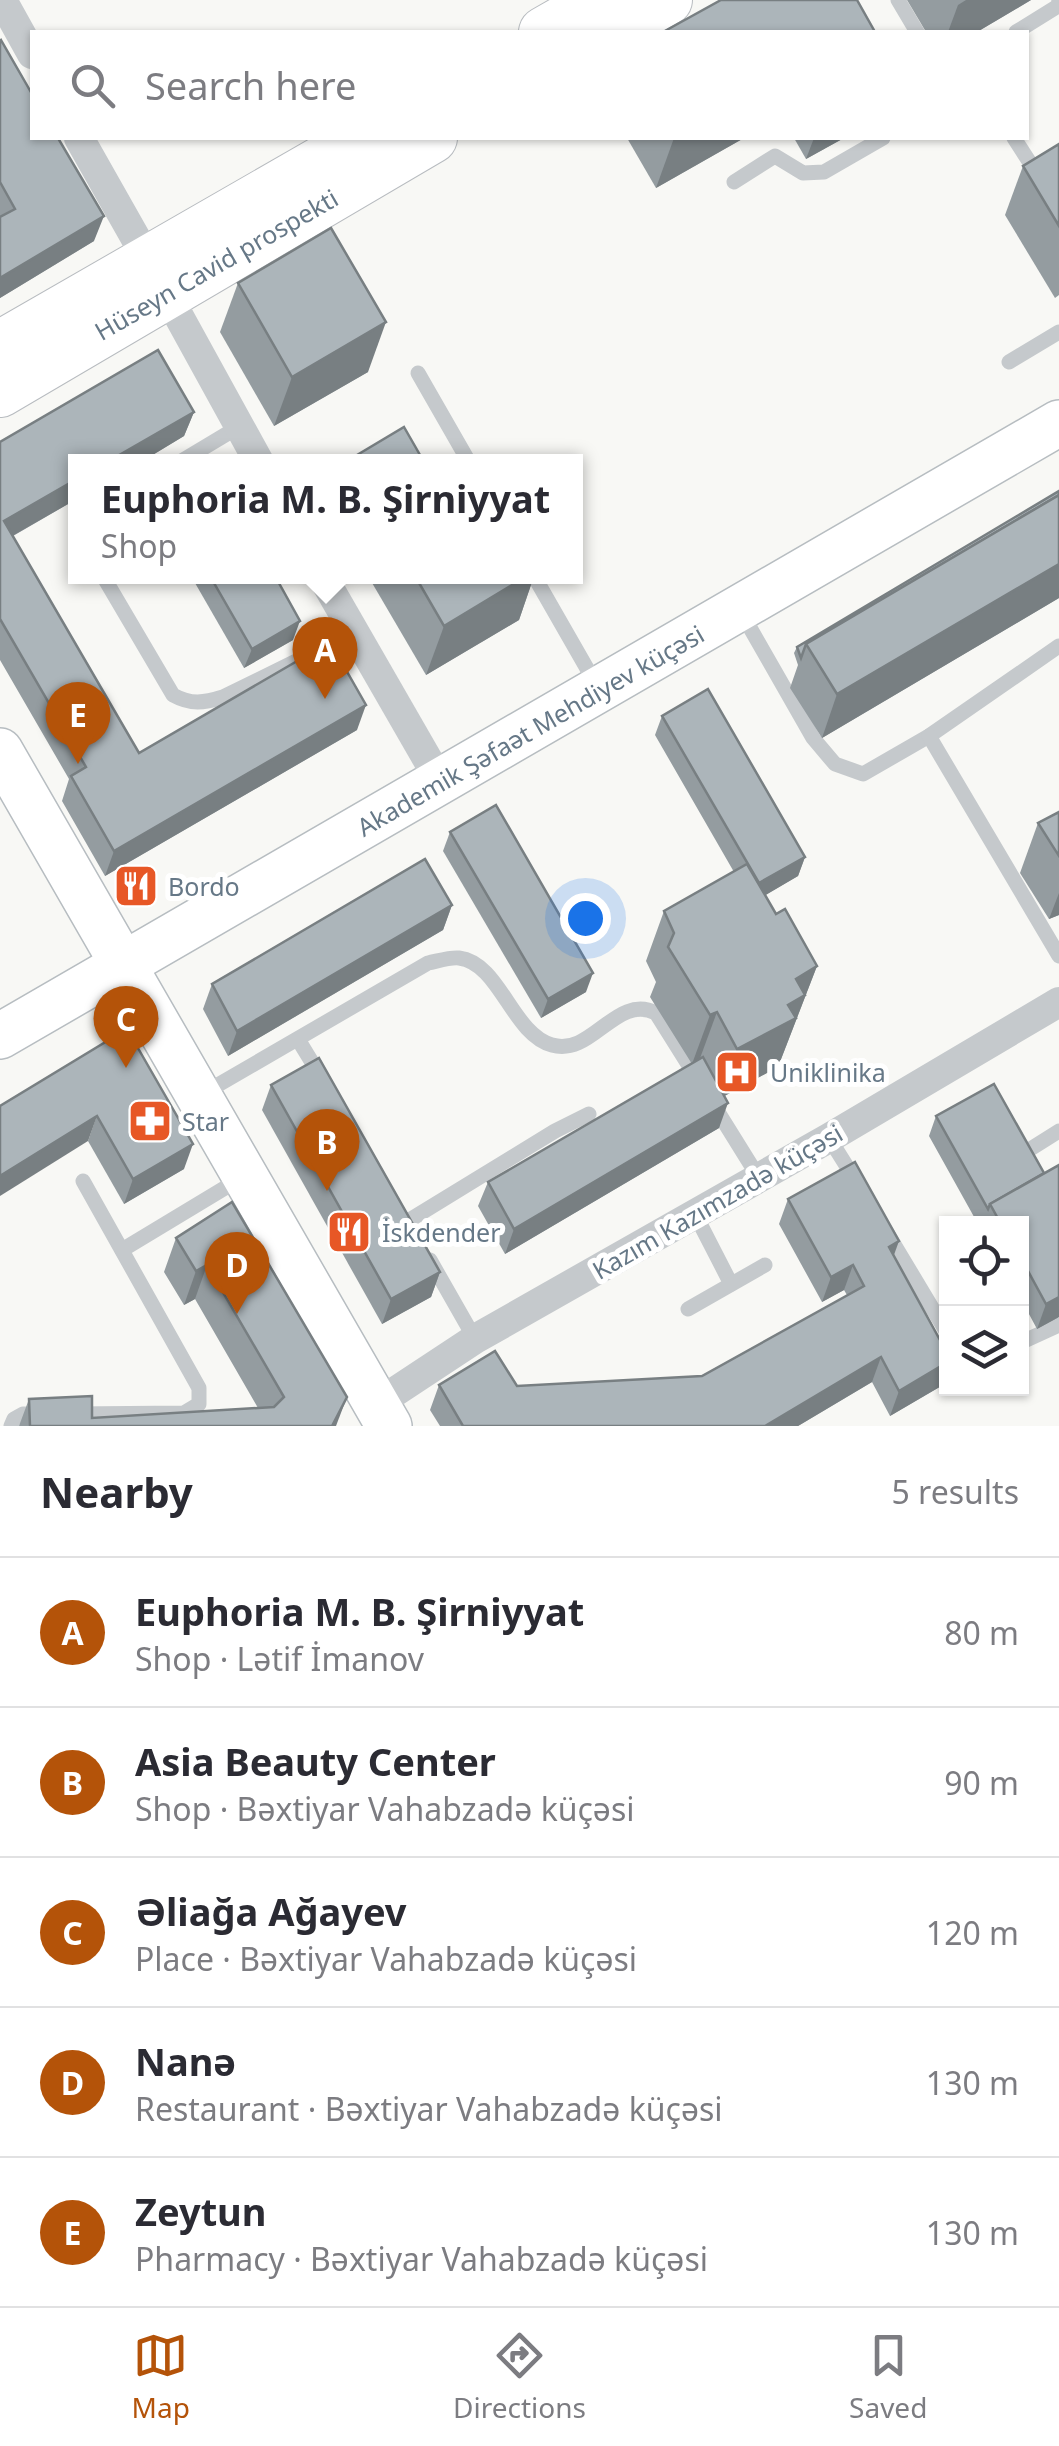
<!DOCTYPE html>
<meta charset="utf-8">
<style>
body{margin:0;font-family:"Noto Sans",sans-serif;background:#f7f7f7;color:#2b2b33}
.controls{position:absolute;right:30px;bottom:30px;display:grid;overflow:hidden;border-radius:0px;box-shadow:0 2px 8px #0004}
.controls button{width:90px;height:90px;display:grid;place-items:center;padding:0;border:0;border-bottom:2px solid #e1e1e2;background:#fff;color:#2b2b33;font:50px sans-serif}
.you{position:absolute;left:585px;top:918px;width:35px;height:35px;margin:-25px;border:8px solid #fff;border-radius:50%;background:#1a73e8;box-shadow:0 0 0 15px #1a73e833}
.badge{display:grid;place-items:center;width:65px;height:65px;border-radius:50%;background:#b45309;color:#fff;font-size:32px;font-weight:700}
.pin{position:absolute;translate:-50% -82px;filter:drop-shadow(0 2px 5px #0008)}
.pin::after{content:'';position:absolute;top:52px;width:35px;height:30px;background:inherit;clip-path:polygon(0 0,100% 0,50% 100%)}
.popup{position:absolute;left:68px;top:454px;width:515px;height:130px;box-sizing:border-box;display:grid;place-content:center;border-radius:0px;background:#fff;filter:drop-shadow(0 2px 8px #0005);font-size:32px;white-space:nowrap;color:#7c7c81}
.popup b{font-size:38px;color:#2b2b33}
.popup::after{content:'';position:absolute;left:50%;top:100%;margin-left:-20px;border:20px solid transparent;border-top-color:#fff}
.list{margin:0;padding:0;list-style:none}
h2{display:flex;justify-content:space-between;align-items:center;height:130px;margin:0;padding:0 40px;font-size:42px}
h2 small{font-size:32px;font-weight:400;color:#7c7c81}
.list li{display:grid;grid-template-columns:65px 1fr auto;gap:30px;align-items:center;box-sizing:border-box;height:150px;padding:0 40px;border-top:2px solid #e1e1e2}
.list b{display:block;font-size:38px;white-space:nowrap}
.list p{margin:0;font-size:32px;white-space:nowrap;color:#7c7c81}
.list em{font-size:32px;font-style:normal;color:#7c7c81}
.icon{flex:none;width:55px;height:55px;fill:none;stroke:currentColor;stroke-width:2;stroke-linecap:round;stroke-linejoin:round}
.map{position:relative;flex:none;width:1059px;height:1426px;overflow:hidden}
.search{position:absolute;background:#fff;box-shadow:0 2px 8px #0004;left:30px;right:30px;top:30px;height:110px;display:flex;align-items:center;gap:25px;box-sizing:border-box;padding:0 35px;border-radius:0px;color:#7c7c81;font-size:38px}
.sheet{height:880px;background:#fff}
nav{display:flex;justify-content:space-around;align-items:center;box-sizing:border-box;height:140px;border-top:2px solid #e1e1e2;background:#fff;font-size:28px;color:#7c7c81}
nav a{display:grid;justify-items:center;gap:5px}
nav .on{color:#b45309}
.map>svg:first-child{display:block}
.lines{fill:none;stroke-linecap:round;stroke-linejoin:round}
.secondary-casing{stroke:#b7bdc1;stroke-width:48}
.primary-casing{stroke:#b8bcc0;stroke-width:52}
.lane{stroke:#c5c9cc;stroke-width:15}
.street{stroke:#c5c9cc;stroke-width:30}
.secondary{stroke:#fff;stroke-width:45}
.primary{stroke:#fff;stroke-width:50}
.wall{fill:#949ca0}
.shaded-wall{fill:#787f82}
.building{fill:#acb5ba;stroke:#787f82;stroke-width:2.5}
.labels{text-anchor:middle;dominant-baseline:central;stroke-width:10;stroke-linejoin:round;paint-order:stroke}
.street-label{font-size:25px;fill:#667887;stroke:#fff}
.poi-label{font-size:25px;fill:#667887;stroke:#fff;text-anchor:start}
</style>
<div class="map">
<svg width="1059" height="1426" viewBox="0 0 1059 1426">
<rect width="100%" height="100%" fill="#f8f8f5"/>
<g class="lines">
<defs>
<g id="secondary">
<polyline points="0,751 389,1426"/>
<polyline points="0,1036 1059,423"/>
</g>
<g id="primary">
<polyline points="544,32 600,0"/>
<polyline points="612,32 667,0"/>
<polyline points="0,346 362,138"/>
<polyline points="0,392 432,138"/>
</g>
</defs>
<!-- secondary casing -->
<use href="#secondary" class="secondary-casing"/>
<!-- primary casing -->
<use href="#primary" class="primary-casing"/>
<!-- lane -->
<g class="lane">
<polyline points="898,0 917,32"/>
<polyline points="1016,32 1058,6 1059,0"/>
<polyline points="1014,138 1034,169 1053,172 1059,169"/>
<polyline points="734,182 775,156 803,173 824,172 883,138"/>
<polyline points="1009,362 1059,332"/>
<polyline points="418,373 469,462"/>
<polyline points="180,462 240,426"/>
<path d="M103,576l70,119c18,10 31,8 50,2l130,-64"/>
<polyline points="534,576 597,686"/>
<polyline points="741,612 813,738 835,764 863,774 929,736 1059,646"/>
<polyline points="929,736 1059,956"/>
<polyline points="299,1041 321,1077"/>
<path d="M204,1093l224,-130c10,-2 22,-6 31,-5 41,5 53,76 93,87 40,12 64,-52 104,-32l42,67"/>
<polyline points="713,1104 759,1178"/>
<polyline points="829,1138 856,1181"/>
<polyline points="1032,1148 1059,1131"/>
<polyline points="695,1214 731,1284"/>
<polyline points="408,1221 555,1131 589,1114"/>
<polyline points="886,1231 946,1331"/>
<polyline points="122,1250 243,1177"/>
<polyline points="430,1260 475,1339"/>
<polyline points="688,1309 765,1265"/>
<polyline points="1022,1342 1059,1325"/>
<polyline points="74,1414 184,1413 199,1404 199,1388 83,1181"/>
<polyline points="11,1426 14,1419 23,1414 41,1414"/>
</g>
<!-- street -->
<g class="street">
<polyline points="2,0 32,54"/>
<polyline points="79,138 148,260"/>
<polyline points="166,293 259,462"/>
<polyline points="322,576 440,781"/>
<polyline points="378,1403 475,1339 829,1138 1059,1002"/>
</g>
<!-- secondary -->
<use href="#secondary" class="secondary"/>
<!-- primary -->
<use href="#primary" class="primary"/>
</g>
<!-- wall -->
<g class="wall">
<polygon points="907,0 1031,0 977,32 926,32"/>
<polygon points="0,41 94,241 0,298"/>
<polygon points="627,138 744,138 656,188"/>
<polygon points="794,138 844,138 806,159"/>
<polygon points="1059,144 1059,295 1055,298 1005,215 1023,166"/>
<polygon points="238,283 368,372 274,426 220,332"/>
<polygon points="194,412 184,436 141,462 75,462 75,500 13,536 139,753 357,730 105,876 62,801 69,779 0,660 0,442"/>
<polygon points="1059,491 1059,598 822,738 790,688 798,665 794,653 797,647"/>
<polygon points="191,576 275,576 293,640 244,668"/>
<polygon points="368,576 534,576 519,620 426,675"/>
<polygon points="662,716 805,857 798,876 765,895 776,914 817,966 778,1067 724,1096 719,1128 505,1254 478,1206 488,1182 692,1064 650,997 656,982 646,961 664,911 734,872 655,735"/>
<polygon points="1059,812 1059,915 1049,919 1020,873 1038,823"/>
<polygon points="450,832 586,992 541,1018 443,851"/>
<polygon points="452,905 443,930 228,1056 203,1009 212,984"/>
<polygon points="127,1029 184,1169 124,1204 88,1141"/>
<polygon points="994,1084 1044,1173 1059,1165 1059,1317 1037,1329 1022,1301 1022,1224 978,1224 929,1136 936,1116"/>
<polygon points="271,1085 440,1272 431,1297 382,1324 262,1110"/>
<polygon points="788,1199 894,1256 943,1385 890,1416 872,1382 798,1426 440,1426 430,1410 439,1385 517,1386 702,1376 847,1295 844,1290 822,1302 779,1224"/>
<polygon points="232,1202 336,1426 19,1426 29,1399 92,1418 258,1408 195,1299 184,1305 164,1272 176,1238"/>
</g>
<!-- shaded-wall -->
<g class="shaded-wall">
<polygon points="966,0 1031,0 977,32 948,32 958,5"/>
<polygon points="674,138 744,138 656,188"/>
<polygon points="814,138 844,138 806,159"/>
<polygon points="104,216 94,241 0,298 0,278"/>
<polygon points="386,322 368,372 274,426 292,377"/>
<polygon points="194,412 184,436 141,462 107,462"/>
<polygon points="75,480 75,500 0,543 4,521"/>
<polygon points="1059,564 1059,598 822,738 837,694"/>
<polygon points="527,576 534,576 519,620 426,675 444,626"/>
<polygon points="300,621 293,640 244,668 252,649"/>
<polygon points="366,705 357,730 105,876 114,851"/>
<polygon points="805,857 798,876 752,903 759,883"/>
<polygon points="1059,893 1059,915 1049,919"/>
<polygon points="452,905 443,930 228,1056 237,1031"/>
<polygon points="817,966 778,1067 719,1099 737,1049 796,979"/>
<polygon points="593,973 586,992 541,1018 548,999"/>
<polygon points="717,1012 699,1061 692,1064 710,1015"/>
<polygon points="728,1103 719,1128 505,1254 514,1229"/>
<polygon points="97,1116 88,1141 0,1196 0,1176"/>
<polygon points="193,1144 184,1169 124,1204 133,1179"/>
<polygon points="899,1241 890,1266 889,1247"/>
<polygon points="207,1265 195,1299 184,1305 196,1271"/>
<polygon points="853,1265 844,1290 822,1302 831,1277"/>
<polygon points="440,1272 431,1297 382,1324 391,1299"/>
<polygon points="1059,1297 1059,1317 1037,1329 1046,1304"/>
<polygon points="881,1357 872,1382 798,1426 765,1426"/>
<polygon points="946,1363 946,1374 943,1385 890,1416 899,1391"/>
<polygon points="347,1397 336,1426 332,1426"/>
</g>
<!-- building -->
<g class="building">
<polygon points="721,0 857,0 875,32 663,32"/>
<polygon points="1,40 32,94 32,138 58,138 104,216 0,278 0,217 15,209 0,182 0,41"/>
<polygon points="1059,144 1059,226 1023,166"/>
<polygon points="331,228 386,322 292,377 238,283"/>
<polygon points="158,350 194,412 107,462 75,462 75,480 4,521 139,753 330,642 366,705 114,851 71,776 86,767 0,619 0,442"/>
<polygon points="404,427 424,462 347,461"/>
<polygon points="1059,491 1059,495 806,644 801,658 797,647"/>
<polygon points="1059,495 1059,564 837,694 806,644"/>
<polygon points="210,576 275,576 300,621 252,649"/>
<polygon points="415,576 527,576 444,626"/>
<polygon points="708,689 805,857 759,883 662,716"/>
<polygon points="496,805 593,973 548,999 450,832"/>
<polygon points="1059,812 1059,856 1038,823"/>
<polygon points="425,859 452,905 237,1031 212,984"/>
<polygon points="747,864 776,914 785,909 817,966 796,979 805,995 788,1005 796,1018 737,1049 717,1012 710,1015 668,947 674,933 664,911"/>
<polygon points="127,1029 193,1144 133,1179 97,1116 0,1176 0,1106"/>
<polygon points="703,1057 728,1103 514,1229 488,1182"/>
<polygon points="319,1058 440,1272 391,1299 271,1085"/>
<polygon points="994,1084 1044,1173 990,1204 988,1209 936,1116"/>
<polygon points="855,1162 899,1241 889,1247 946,1351 946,1363 899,1391 881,1357 765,1426 463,1426 439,1385 495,1351 517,1386 702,1376 864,1286 853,1265 831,1277 788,1199"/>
<polygon points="1059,1165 1059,1297 1046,1304 1022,1260 1022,1224 1001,1224 990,1204"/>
<polygon points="232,1202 347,1397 332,1426 30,1426 29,1399 92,1396 92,1418 274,1407 284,1397 207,1265 196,1271 176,1238"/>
</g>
<!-- icons -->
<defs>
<symbol id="restaurant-square" viewBox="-11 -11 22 22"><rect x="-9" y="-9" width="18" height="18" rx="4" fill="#e75726" stroke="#fff"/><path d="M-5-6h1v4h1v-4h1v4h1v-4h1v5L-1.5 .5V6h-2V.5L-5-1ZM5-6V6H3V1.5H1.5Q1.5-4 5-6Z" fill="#fff"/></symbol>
<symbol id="hospital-square" viewBox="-11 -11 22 22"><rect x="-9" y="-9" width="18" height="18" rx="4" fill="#e75726" stroke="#fff"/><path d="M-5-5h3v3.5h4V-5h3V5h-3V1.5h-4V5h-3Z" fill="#fff"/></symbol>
<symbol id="pharmacy-square" viewBox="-11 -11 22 22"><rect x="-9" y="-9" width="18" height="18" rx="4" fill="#e75726" stroke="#fff"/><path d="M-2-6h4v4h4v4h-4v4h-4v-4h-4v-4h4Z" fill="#fff"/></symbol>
</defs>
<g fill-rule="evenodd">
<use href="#restaurant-square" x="111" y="861" width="50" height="50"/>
<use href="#hospital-square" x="712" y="1047" width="50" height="50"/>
<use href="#pharmacy-square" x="125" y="1096" width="50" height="50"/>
<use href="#restaurant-square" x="324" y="1207" width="50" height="50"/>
</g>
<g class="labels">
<!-- street labels -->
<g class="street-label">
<text transform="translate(216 264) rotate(-30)">Hüseyn Cavid prospekti</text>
<text transform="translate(530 730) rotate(-30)">Akademik Şəfaət Mehdiyev küçəsi</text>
<text transform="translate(717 1201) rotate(-30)">Kazım Kazımzadə küçəsi</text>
</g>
<!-- poi labels -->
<g class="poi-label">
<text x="168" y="886">Bordo</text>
<text x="770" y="1072">Uniklinika</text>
<text x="182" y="1121">Star</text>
<text x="382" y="1232">İskdender</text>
</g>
</g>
</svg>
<div class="controls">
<button><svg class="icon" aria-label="locate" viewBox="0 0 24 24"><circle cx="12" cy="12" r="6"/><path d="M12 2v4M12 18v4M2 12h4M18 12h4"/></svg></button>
<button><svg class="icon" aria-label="layers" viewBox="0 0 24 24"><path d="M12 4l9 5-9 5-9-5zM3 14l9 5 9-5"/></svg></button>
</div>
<div class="you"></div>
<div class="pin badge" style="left:325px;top:699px">A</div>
<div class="popup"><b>Euphoria M. B. Şirniyyat</b>Shop</div>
<div class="pin badge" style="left:327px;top:1191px">B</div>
<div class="pin badge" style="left:126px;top:1068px">C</div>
<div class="pin badge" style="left:237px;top:1314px">D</div>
<div class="pin badge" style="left:78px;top:764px">E</div>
<div class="search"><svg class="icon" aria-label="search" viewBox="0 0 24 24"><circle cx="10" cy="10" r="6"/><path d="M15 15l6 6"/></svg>Search here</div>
</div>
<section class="sheet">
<h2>Nearby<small>5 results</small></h2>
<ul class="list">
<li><span class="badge">A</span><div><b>Euphoria M. B. Şirniyyat</b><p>Shop · Lətif İmanov</p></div><em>80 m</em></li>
<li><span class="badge">B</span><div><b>Asia Beauty Center</b><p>Shop · Bəxtiyar Vahabzadə küçəsi</p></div><em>90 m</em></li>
<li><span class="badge">C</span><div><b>Əliağa Ağayev</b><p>Place · Bəxtiyar Vahabzadə küçəsi</p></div><em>120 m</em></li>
<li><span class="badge">D</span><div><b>Nanə</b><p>Restaurant · Bəxtiyar Vahabzadə küçəsi</p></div><em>130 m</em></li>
<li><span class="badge">E</span><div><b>Zeytun</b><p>Pharmacy · Bəxtiyar Vahabzadə küçəsi</p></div><em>130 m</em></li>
</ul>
</section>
<nav>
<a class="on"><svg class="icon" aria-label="map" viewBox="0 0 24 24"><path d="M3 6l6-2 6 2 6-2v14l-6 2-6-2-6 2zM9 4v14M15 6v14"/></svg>Map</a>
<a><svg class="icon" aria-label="directions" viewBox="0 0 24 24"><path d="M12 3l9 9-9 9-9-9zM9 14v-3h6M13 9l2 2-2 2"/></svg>Directions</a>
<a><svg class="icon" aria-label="saved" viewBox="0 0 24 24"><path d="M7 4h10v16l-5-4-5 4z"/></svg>Saved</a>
</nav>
